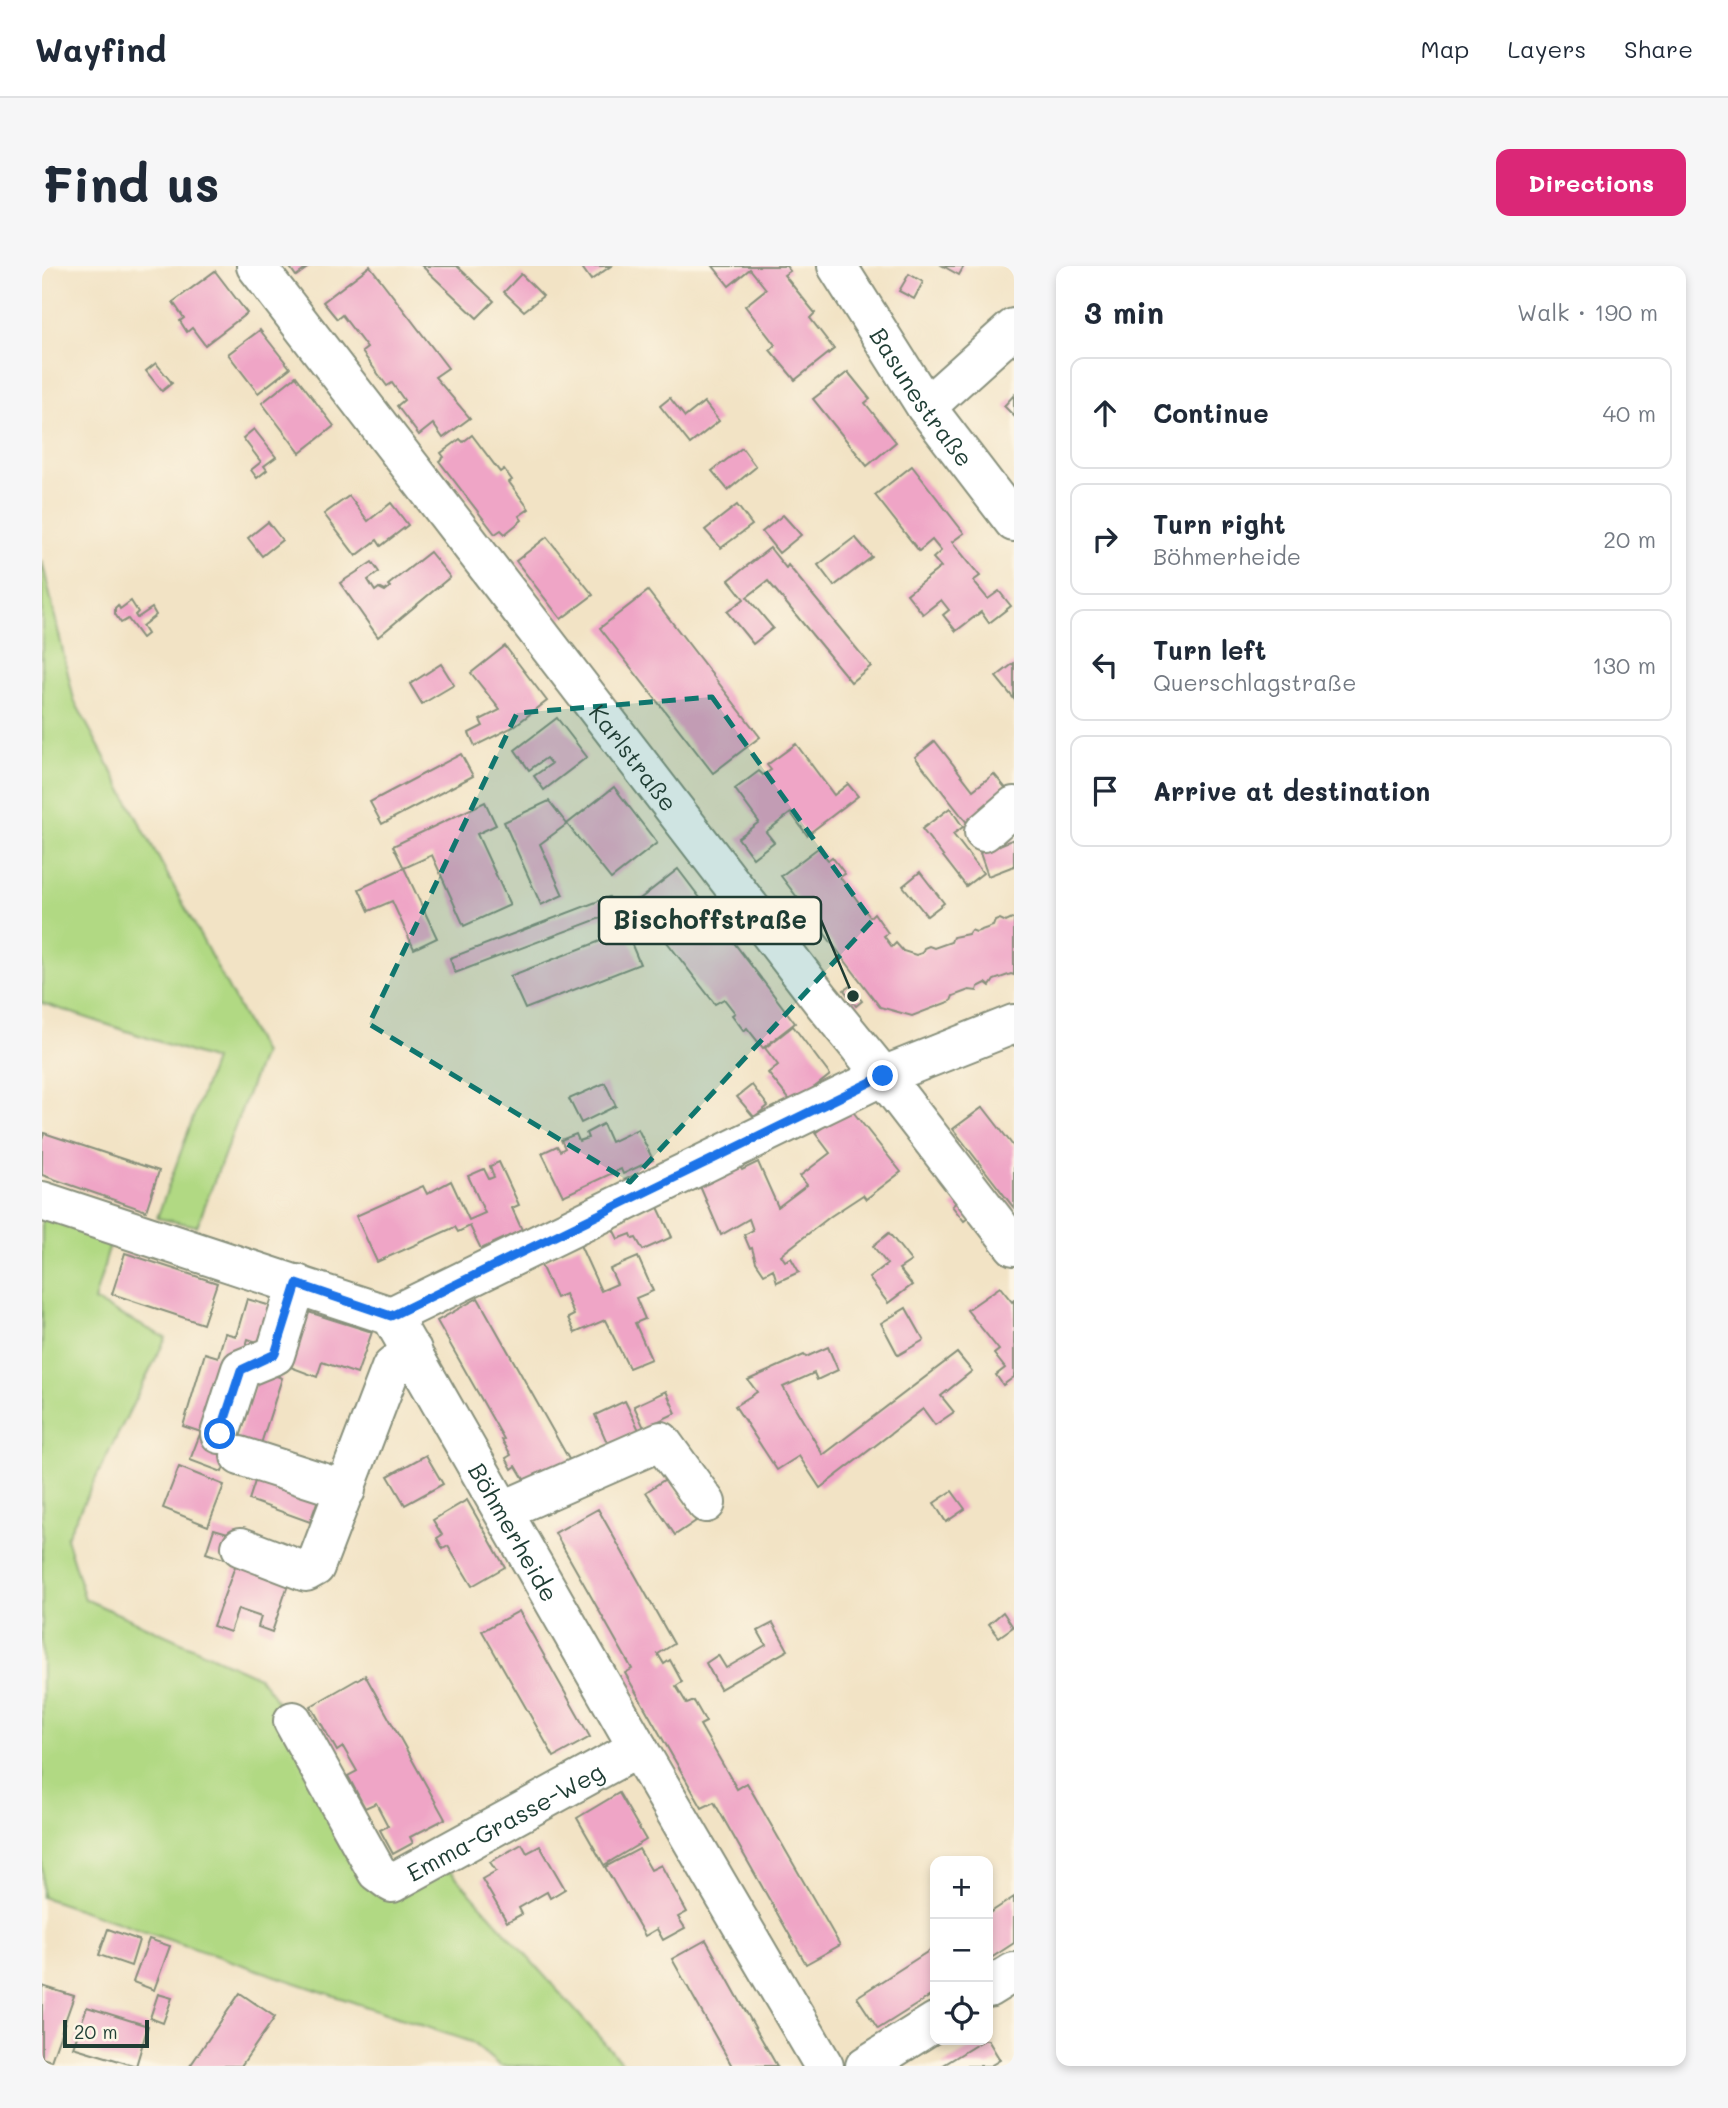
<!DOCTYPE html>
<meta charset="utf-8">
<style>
body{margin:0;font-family:Mali,sans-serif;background:#f6f6f7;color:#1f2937}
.controls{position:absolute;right:21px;bottom:21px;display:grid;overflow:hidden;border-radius:14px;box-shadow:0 4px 10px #0003}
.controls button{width:63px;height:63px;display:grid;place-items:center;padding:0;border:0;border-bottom:2px solid #e0e1e3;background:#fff;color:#1f2937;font:35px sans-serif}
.scale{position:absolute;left:21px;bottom:18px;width:86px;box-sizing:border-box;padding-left:7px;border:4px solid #1f3d34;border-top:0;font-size:19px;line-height:24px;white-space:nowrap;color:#1f3d34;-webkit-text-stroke:5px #fcf5e5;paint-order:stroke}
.stop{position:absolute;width:21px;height:21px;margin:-16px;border:5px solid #1a73e8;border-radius:50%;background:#fff}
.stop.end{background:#1a73e8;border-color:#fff;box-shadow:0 2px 7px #0008}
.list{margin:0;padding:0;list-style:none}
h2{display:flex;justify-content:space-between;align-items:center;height:91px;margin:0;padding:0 28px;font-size:30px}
h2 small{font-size:23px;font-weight:400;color:#747a83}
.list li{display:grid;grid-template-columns:46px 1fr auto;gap:21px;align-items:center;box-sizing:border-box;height:112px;margin:0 14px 14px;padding:0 14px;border:2px solid #e0e1e3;border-radius:14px}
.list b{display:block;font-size:26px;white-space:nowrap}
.list p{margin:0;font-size:23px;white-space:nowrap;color:#747a83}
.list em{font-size:23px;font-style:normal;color:#747a83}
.icon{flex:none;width:38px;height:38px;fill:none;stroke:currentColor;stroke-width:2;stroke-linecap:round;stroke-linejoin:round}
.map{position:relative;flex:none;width:972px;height:1800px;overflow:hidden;border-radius:14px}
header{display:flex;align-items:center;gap:42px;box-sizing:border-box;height:98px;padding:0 35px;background:#fff;border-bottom:2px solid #e0e1e3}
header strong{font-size:33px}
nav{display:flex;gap:38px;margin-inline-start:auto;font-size:24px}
.intro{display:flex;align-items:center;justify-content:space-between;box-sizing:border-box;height:168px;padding:0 42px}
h1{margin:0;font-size:49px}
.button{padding:18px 32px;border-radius:14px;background:#db2777;color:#fff;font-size:24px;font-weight:700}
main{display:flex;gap:42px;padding:0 42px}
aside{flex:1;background:#fff;border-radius:14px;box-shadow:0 4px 10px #0003}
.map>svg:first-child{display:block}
.green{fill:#b1d983;stroke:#688b5c;stroke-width:2}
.building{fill:#efa5c6}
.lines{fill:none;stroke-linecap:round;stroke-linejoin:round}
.minor-casing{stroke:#88907c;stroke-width:42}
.minor{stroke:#fff;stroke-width:38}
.route{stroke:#1a73e8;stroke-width:9}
.marked{fill:#0f766e;fill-opacity:0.2;stroke:#0f766e;stroke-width:5;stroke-dasharray:14 9;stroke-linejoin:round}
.labels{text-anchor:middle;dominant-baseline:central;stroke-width:6;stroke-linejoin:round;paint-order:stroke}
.street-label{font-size:24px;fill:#1f3d34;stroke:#fcf5e5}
.leader{fill:none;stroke:#1f3d34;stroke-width:2.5}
.callout-dot{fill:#1f3d34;stroke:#fcf5e5;stroke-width:2.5}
.callout{fill:#fcf5e5;stroke:#1f3d34;stroke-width:2.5}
.callout-label{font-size:26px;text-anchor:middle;font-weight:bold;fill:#1f3d34}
</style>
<header>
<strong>Wayfind</strong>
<nav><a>Map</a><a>Layers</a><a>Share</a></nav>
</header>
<div class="intro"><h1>Find us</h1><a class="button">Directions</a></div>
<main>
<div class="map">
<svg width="972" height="1800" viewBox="0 0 972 1800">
<rect width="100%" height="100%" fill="#fcf5e5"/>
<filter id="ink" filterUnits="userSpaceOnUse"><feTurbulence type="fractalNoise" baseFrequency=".0143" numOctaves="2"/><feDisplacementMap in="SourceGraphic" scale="14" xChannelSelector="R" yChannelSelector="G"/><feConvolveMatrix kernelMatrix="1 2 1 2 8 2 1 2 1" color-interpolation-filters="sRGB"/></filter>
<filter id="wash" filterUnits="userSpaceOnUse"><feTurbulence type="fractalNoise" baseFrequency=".00686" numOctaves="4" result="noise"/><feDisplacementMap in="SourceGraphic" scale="28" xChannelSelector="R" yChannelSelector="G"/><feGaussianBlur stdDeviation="1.57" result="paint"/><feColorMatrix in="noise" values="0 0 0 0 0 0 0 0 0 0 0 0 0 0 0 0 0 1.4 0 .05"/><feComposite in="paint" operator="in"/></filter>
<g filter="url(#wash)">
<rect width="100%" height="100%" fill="#f2e3c5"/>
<!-- green -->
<g class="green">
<polygon points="0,294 32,434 221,787 155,960 115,952 172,794 0,737"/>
<polygon points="0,929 75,954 52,1035 124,1072 24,1272 43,1333 217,1411 231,1429 333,1609 400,1595 583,1800 458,1800 429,1776 0,1631"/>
</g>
<g id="blocks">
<!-- building -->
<g class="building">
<polygon points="247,0 268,0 254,10"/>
<polygon points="328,0 406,102 393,111 428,152 401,172 391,158 377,169 355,140 362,134 350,117 345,120 320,86 325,82 300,49 295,53 281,36"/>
<polygon points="380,0 415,0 452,35 435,52"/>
<polygon points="539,0 569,0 549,14"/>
<polygon points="671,0 744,0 748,5 742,9 773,47 768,52 792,83 753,114 728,84 733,79 703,40 724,23 708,3 687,20"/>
<polygon points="901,0 922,0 917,9"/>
<polygon points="173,5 205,47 163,79 150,62 145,66 138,55 142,52 131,36"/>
<polygon points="479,8 501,30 482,45 462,26"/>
<polygon points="867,8 881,16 872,33 857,25"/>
<polygon points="218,64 248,102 216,127 186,88"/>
<polygon points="114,97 130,117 120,125 104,105"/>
<polygon points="806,106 828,133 823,137 854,176 825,200 771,133"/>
<polygon points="254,110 292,160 258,187 220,137"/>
<polygon points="972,129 972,150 962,140"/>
<polygon points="628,132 643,151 662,136 677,155 648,178 618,140"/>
<polygon points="212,163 234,191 222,200 225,204 215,212 209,204 219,196 201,172"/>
<polygon points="430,169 458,206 462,203 470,214 467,216 487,243 477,250 480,254 463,268 459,264 453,268 397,195 402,191 399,187 418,173 421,176"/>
<polygon points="700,182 714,201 686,224 670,205"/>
<polygon points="870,200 922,267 910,276 938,310 931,315 946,333 957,325 969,340 947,357 939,346 914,365 901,349 907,344 899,334 881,348 865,328 899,301 891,292 899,285 890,274 877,285 833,229"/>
<polygon points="307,230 326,255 349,237 366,259 339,280 335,274 314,290 282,248"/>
<polygon points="695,239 710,259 679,282 663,264"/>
<polygon points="741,249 759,269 737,287 720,266"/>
<polygon points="226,256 240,274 220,290 206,272"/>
<polygon points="505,271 551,329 519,353 474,295"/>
<polygon points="813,271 830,291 792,320 776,299"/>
<polygon points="728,282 744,302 746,299 829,400 809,416 726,315 705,331 731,362 711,378 685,346 702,333 687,314"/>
<polygon points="388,286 408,311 336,371 298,317 330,296 337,306 326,314 333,325 337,322 343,325 348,321 346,319"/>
<polygon points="606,325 718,471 671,507 558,362"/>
<polygon points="89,335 96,346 93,349 95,352 110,342 114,349 100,360 105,368 100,372 86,353 79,357 73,348 73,342 76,339 78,343"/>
<polygon points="463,380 505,435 471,461 433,480 427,467 441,460 438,454 458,444 429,407"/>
<polygon points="972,397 972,433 954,411"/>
<polygon points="399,398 412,419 380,438 368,418"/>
<polygon points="515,452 545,491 502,524 492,510 509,498 504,492 487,504 473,484"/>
<polygon points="893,475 931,524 952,508 966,525 926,558 873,491"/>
<polygon points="754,478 792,529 806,518 816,530 765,569 749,547 724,566 732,576 711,592 696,572 717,556 693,523 717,505 721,509 729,504 725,499"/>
<polygon points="419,488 431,510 340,558 328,536"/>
<polygon points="572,521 615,577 569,613 525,558"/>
<polygon points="507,535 525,558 498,578 521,629 499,639 462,556"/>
<polygon points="443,536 454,559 435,568 468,639 422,660 390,589 362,602 395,672 372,683 350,635 327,645 317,623 362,602 351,580"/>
<polygon points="908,542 921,561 911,568 941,607 924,620 880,563"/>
<polygon points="972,573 972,600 946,610 938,587"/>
<polygon points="776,582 786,594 790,591 803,608 798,611 828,651 832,647 846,667 842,670 850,681 854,677 861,685 874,689 880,687 882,682 887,680 892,682 909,676 911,671 926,668 929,664 934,666 951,660 953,655 958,653 964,656 972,652 972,709 969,708 952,714 948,720 944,717 936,721 935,725 927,724 911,730 909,735 870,750 838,741 739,610"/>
<polygon points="636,603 753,757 721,782 705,762 702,765 690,749 693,747 682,733 673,738 594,636"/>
<polygon points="878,606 902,637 885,650 861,620"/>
<polygon points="567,631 572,647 413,707 408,692"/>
<polygon points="584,665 598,698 483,743 468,710"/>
<polygon points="808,720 820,735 814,740 802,724"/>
<polygon points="751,760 788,809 751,838 726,807 736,799 723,782"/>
<polygon points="563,817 574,840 539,857 527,833"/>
<polygon points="710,819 726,840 712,851 695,831"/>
<polygon points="941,841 972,881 972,942 911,863"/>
<polygon points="808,842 859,906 824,933 821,929 789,950 739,989 743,995 749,992 757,1006 735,1016 731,1003 722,1008 714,996 710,982 708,983 702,969 711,964 707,953 679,969 657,918 697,899 700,904 716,896 736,941 765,919 758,910 788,887 773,867"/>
<polygon points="561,858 569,876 596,863 611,894 581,908 579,903 521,930 500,887 515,880 518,885 523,882 519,874 534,868 537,875 546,872 544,867"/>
<polygon points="2,867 117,905 104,945 0,909 0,873"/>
<polygon points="457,896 477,939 470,942 480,964 439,983 428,960 416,966 413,961 335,996 314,950 381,920 385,928 409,915 427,954 443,947 426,910 442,903 447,913 452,911 448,900"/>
<polygon points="915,936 927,951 922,955 910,940"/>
<polygon points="615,939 630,971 601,984 594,972 591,973 589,968 576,973 570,961"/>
<polygon points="847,967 869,995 857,1003 870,1019 846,1037 827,1012 845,998 831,980"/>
<polygon points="538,979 559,1025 575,1018 568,1003 596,991 611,1025 594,1032 603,1053 593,1057 609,1093 587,1102 563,1054 533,1067 526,1052 532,1049 523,1028 514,1032 498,997"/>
<polygon points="83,987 175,1017 161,1058 70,1028"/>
<polygon points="958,1021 970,1036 972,1034 972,1111 961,1119 954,1109 963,1102 952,1088 957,1084 925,1044"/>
<polygon points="436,1032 528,1195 483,1215 474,1200 470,1203 464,1192 469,1189 460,1174 462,1173 395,1055"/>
<polygon points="205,1033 229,1040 218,1077 206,1073 199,1098 165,1168 141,1160 163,1087 176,1091 183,1067 194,1070"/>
<polygon points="864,1042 882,1074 856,1089 839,1057"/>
<polygon points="260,1044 330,1066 315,1108 280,1096 275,1111 243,1099"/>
<polygon points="786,1081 796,1104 775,1114 772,1107 741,1121 781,1189 915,1087 930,1105 899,1130 912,1146 893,1159 881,1143 778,1222 757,1190 735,1204 693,1140 715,1126 706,1114 762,1089 764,1091"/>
<polygon points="217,1104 240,1112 217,1184 194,1177"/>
<polygon points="624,1125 634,1147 602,1162 592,1140"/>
<polygon points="583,1135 597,1164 566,1179 553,1149"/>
<polygon points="158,1168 190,1180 180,1206 148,1194"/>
<polygon points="384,1189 401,1218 363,1239 346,1210"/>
<polygon points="137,1201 182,1219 166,1260 121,1242"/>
<polygon points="217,1203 279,1225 268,1256 207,1234"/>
<polygon points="625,1212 654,1255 633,1269 604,1226"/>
<polygon points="910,1225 923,1243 904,1256 892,1237"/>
<polygon points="425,1234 463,1301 430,1320 406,1280 401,1283 395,1272 400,1269 391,1254"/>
<polygon points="556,1243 632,1378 616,1388 622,1398 628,1394 640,1416 634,1420 639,1428 645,1438 652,1435 664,1456 658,1459 695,1523 705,1517 798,1679 764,1698 672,1536 660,1542 583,1407 590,1403 513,1267"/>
<polygon points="172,1263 196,1270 188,1295 164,1287"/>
<polygon points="195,1295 248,1313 230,1366 216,1361 219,1351 196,1343 188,1366 171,1360"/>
<polygon points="477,1345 548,1471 512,1491 440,1365"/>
<polygon points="961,1346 971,1361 957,1371 947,1358"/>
<polygon points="731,1357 746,1384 678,1423 664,1397 676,1389 684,1402 724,1379 716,1365"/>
<polygon points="323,1409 403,1553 368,1571 371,1577 351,1588 338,1564 346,1560 334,1537 323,1542 306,1510 315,1505 301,1481 295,1485 269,1440"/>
<polygon points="577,1527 604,1574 562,1599 535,1552"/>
<polygon points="480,1578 485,1587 498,1580 523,1623 508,1632 505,1626 477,1642 480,1648 465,1656 440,1613 454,1605 448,1596"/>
<polygon points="597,1583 609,1604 619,1599 645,1646 636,1651 643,1662 621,1674 615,1663 603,1670 563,1601"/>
<polygon points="972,1631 972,1677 946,1694 946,1648"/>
<polygon points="66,1663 97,1674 89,1700 57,1689"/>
<polygon points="107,1673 128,1680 112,1724 91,1716"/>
<polygon points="664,1674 694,1728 735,1800 690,1800 630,1693"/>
<polygon points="893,1681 893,1727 836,1763 815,1731"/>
<polygon points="0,1720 32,1730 9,1795 0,1792"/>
<polygon points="198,1727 233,1751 199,1800 148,1800"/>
<polygon points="116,1728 130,1732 121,1757 108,1752"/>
<polygon points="45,1741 106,1760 94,1800 31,1781"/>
<polygon points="942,1774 946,1774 958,1794 948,1800 900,1800"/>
</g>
</g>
</g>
<g filter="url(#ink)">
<use href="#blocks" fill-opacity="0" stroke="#88907c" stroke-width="2"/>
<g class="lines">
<defs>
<g id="minor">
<path id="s1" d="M214,0l566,735 61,75 131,170"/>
<path id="s2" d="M795,0l89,141 88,115"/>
<polyline points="884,141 972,62"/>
<polyline points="942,566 972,540"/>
<path id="s3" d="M0,935l349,115 247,432 186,318"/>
<polyline points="349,1050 841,810 972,758"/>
<polyline points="178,1168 199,1103 233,1089 255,1018"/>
<polyline points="198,1190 304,1224"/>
<polyline points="462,1244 619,1175 664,1237"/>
<polyline points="199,1281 264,1306 273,1301 349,1102 370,1084"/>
<path id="s4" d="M251,1455l84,151 15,11 246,-135"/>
<polyline points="946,1722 972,1706"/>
<polyline points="823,1800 893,1756"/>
</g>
</defs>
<!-- minor casing -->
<use href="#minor" class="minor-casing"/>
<!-- minor -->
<use href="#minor" class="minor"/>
</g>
</g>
<g class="lines" filter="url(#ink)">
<!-- route -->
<polyline class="route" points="178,1168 199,1104 233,1088 255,1018 349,1050 841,810"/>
</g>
<!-- marked area -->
<path class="marked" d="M670,431l160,224 -242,261 -261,-158 148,-311z"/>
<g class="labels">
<!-- street labels -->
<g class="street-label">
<text stroke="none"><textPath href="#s2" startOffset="156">Basunestraße</textPath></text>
<text stroke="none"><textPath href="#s1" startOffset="620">Karlstraße</textPath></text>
<text stroke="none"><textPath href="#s3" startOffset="616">Böhmerheide</textPath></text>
<text stroke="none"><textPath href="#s4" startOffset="320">Emma-Grasse-Weg</textPath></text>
</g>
</g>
<!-- callouts -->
<path class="leader" d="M811 730L779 654"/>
<circle class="callout-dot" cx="811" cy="730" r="7"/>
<rect class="callout" x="557" y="631" width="222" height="47" rx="7"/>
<g class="callout-label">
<text x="668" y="663">Bischoffstraße</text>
</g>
</svg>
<div class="controls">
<button>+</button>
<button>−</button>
<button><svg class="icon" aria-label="locate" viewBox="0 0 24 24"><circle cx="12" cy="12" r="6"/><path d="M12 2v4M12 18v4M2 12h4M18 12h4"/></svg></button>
</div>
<div class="scale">20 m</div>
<div class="stop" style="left:178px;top:1168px"></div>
<div class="stop end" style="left:841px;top:810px"></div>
</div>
<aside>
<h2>3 min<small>Walk · 190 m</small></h2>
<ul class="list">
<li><svg class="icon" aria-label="ahead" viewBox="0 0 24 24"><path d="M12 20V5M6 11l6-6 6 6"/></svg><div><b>Continue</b></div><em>40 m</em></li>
<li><svg class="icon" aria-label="right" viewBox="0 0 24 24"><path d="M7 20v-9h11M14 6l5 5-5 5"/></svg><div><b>Turn right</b><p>Böhmerheide</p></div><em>20 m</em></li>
<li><svg class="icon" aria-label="left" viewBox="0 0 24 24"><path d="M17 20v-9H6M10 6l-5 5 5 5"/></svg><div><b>Turn left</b><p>Querschlagstraße</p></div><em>130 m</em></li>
<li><svg class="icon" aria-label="arrive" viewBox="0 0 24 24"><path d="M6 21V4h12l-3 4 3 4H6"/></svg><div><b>Arrive at destination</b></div></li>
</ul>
</aside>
</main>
